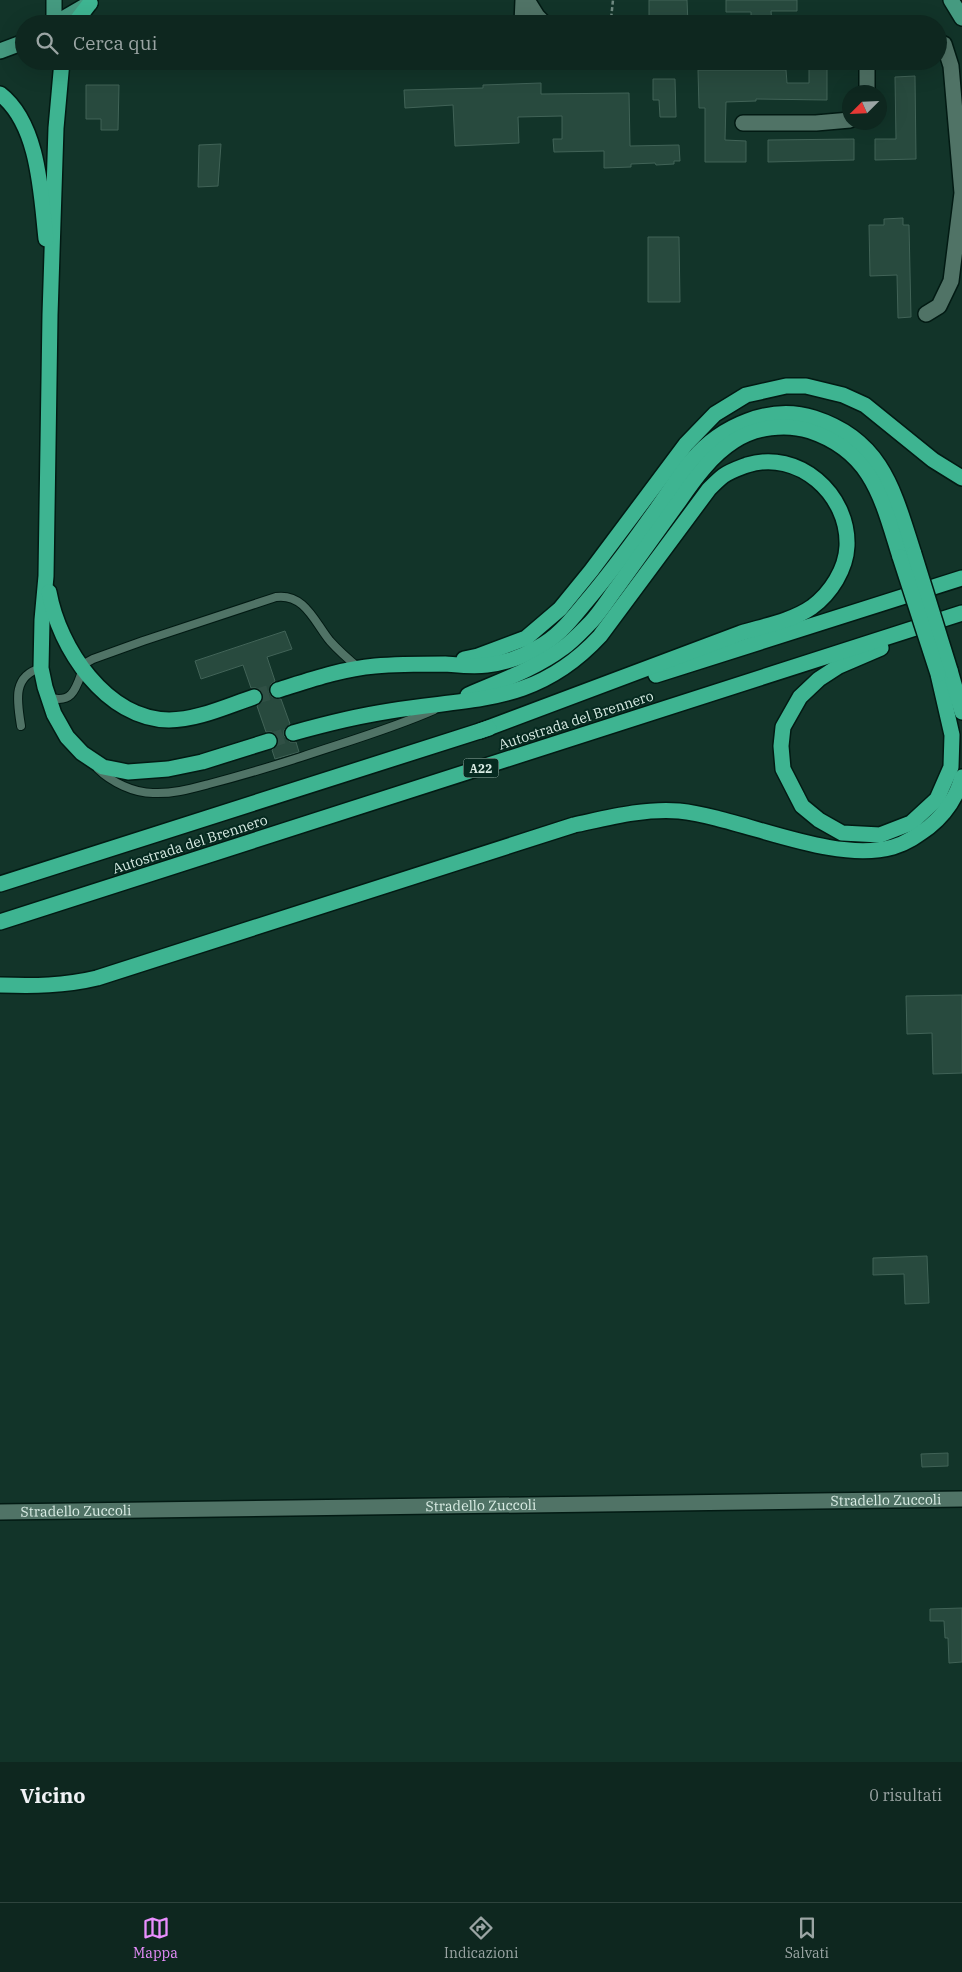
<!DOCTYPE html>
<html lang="it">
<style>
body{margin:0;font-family:"IBM Plex Serif",serif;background:#1c332c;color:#f1f3f6}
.compass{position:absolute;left:842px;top:85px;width:45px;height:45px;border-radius:50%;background:#0e271f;box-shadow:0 5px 20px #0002;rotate:246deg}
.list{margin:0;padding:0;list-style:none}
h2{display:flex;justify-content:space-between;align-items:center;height:65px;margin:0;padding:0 20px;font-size:21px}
h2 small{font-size:16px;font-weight:400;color:#9ba5a4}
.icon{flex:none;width:28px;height:28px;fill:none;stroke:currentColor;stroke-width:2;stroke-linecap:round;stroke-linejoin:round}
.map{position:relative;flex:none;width:962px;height:1762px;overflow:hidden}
.search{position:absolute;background:#0e271f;box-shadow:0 5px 20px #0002;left:15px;right:15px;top:15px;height:55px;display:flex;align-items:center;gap:12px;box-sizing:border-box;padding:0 18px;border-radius:28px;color:#9ba5a4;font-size:19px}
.sheet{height:140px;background:#0e271f}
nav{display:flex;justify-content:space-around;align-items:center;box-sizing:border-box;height:70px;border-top:1px solid #2e443d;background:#0e271f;font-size:14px;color:#9ba5a4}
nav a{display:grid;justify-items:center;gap:2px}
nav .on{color:#e98efe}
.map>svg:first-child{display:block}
.building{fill:#284a3e;stroke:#416357}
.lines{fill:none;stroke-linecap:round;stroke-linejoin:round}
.highway-tunnel{stroke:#305045;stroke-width:15;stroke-dasharray:15 8;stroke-linecap:butt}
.lane-casing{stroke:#021a13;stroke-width:10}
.street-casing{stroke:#021a13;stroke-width:18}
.primary-casing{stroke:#021a13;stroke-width:18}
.highway-casing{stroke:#021a13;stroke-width:18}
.path{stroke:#6f8a81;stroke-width:2.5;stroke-dasharray:4 2.5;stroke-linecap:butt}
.lane{stroke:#507366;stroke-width:8}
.street{stroke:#507366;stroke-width:15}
.primary{stroke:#459a80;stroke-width:15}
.highway{stroke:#3eb491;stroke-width:15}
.highway-bridge-casing{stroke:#021a13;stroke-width:18;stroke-linecap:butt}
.highway-bridge{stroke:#3eb491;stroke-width:15}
.labels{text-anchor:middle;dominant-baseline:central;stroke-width:4;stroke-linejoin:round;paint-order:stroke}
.shield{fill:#062a20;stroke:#9ab2a9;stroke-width:1}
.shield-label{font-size:12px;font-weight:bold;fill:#d9ece4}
.street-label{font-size:14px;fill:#d9ece4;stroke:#062a20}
</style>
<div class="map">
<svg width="962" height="1762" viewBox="0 0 962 1762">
<rect width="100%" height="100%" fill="#123429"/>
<!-- building -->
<g class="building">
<polygon points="649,0 687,0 688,24 649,24"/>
<polygon points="726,0 797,0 797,11 771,11 772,24 751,24 751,12 726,12"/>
<polygon points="827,67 827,100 756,99 756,101 726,102 725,140 746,141 746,162 705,162 705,108 699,108 698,70 786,70 787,83 809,83 809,68"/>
<polygon points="915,76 916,159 875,160 875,139 896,139 895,77"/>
<polygon points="653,79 675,79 676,117 660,117 659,100 653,100"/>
<polygon points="541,83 541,94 629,93 630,146 679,145 680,161 674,161 674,164 656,165 655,163 631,164 631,167 604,168 604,151 554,152 553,139 562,139 562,116 518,117 519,143 455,146 453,105 405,108 404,90 483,88 483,85"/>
<polygon points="86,85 119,85 118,130 101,130 101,119 86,119"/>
<polygon points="854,139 854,160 768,162 768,140"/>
<polygon points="221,144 218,186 198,187 199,145"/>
<polygon points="903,218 903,225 909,225 911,317 898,318 897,275 870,276 869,225 884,225 884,219"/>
<polygon points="648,237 679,237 680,302 648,302"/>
<polygon points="285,631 292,649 267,657 275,681 271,684 269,692 272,697 281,699 290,724 284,730 284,736 290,742 296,742 299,752 275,759 272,750 278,744 278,738 272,732 266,732 257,706 263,699 263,693 256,688 251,688 243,665 201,679 195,661"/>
<polygon points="962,995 962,1073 933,1074 932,1033 907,1034 906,996"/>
<polygon points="927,1256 929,1303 905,1304 904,1274 873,1275 873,1258"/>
<polygon points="948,1453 948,1466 922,1467 921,1454"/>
<polygon points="962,1608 962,1662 949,1663 948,1638 945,1638 944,1621 930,1621 930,1609"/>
</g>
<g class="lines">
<!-- highway-tunnel -->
<g class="highway-tunnel">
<polyline points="254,697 278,690"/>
<polyline points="269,741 293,733"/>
</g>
<defs>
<g id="lane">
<path d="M82,665l11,-6 50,-18 133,-44c29,-4 39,26 54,44 9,10 18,18 29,27"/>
<path d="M48,697c25,8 28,-9 35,-28"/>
<path d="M21,726c-4,-25 -9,-50 20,-58"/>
<path d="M98,769c13,13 36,24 55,24 19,1 37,-4 56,-9 31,-8 61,-17 92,-27 44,-15 90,-28 133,-47"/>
</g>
<g id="street">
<polyline points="527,0 537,16 545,24"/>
<polyline points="522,24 523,0"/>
<polyline points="867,61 867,92"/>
<polyline points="743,123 816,123 850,120"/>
<polyline points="926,314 939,306 951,281 962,193 951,66 944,44 938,42"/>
<path id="s1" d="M0,1512l962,-13"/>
</g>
<g id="primary">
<polyline points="951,0 962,18"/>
<polyline points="54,24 90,3"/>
<polyline points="54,24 54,0"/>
<polyline points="0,51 24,42"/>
</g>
<g id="highway">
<polyline points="74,24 90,3"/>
<polyline points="62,61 56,128 50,315 46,576 42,620 41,668 45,687 54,714 67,737 82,753 103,767 128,772 168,769 202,762 269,741"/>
<path d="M0,94c39,30 41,100 46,145"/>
<path d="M49,592c10,56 57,127 120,128 28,0 58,-14 85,-23"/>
<polyline points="881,648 839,666 819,679 800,697 783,727 781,746 783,769 802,806 819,820 842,833 880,835 911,823 937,799 951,767 952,735 938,674"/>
<polyline points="464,659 478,656 526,638 560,609 591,571 686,444 715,414 746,395 786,386 806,386 843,395 865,405 933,460 962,478"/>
<polyline points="950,670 962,712"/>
<polyline points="656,675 962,578"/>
<path d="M278,690c32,-10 63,-21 97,-24 23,-2 47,-2 70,-2 13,1 28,3 42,1 17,-2 35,-8 50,-17 21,-11 33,-27 48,-45 22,-26 43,-54 63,-82 15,-20 28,-42 44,-61 29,-34 78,-56 122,-42 69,22 80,74 100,136"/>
<path d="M468,695c32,-14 67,-26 95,-47 10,-7 19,-17 28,-26 10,-11 18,-24 27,-36 21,-29 42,-58 62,-86 15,-22 32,-45 54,-59 21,-14 52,-18 76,-10 63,21 72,69 90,126"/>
<path d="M293,733c32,-9 64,-17 97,-22 85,-14 146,-6 210,-75l109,-147c4,-4 9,-9 14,-13 7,-5 16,-8 24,-11 51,-16 102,29 100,81 -1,23 -16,47 -35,61 -20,14 -48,19 -71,26l-261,98"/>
<polyline points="0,884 489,728"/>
<polyline points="0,922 962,613"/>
<path d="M0,985c34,1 64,1 97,-7l477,-153c33,-7 70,-17 105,-14 64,7 153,53 214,36 14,-4 25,-12 36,-20 16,-13 28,-31 33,-50"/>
</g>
</defs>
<!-- lane casing -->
<use href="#lane" class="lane-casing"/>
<!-- street casing -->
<use href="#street" class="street-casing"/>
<!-- primary casing -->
<use href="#primary" class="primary-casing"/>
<!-- highway casing -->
<use href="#highway" class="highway-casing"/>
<!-- path -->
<polyline class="path" points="612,24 611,19 613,0"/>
<!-- lane -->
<use href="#lane" class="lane"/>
<!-- street -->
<use href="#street" class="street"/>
<!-- primary -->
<use href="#primary" class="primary"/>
<!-- highway -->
<use href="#highway" class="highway"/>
<defs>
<g id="highway-bridge">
<polyline points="914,554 950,670"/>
<polyline points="900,557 938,674"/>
</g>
</defs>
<!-- highway-bridge casing -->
<use href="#highway-bridge" class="highway-bridge-casing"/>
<!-- highway-bridge -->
<use href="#highway-bridge" class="highway-bridge"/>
</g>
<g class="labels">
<!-- shield labels -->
<rect class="shield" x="463.5" y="758.5" width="35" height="19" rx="4"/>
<g class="shield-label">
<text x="481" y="768">A22</text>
</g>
<!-- street labels -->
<g class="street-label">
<text transform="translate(576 720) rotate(-18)">Autostrada del Brennero</text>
<text transform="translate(190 844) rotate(-18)">Autostrada del Brennero</text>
<text stroke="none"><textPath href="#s1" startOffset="886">Stradello Zuccoli</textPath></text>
<text stroke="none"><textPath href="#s1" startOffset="481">Stradello Zuccoli</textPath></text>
<text stroke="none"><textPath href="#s1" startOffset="76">Stradello Zuccoli</textPath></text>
</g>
</g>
</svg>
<svg class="compass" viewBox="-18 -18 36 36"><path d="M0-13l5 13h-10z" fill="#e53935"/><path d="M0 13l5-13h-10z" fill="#9ba5a4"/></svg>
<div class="search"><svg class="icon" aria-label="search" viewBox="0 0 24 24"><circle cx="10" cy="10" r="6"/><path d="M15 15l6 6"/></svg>Cerca qui</div>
</div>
<section class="sheet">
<h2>Vicino<small>0 risultati</small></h2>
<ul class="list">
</ul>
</section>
<nav>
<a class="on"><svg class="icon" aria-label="map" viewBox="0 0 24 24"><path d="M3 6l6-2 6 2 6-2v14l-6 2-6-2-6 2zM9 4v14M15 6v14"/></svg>Mappa</a>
<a><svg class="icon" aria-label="directions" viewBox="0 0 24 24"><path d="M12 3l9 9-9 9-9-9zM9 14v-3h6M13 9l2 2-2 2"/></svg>Indicazioni</a>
<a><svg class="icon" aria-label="saved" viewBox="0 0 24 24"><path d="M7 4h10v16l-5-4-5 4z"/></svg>Salvati</a>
</nav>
